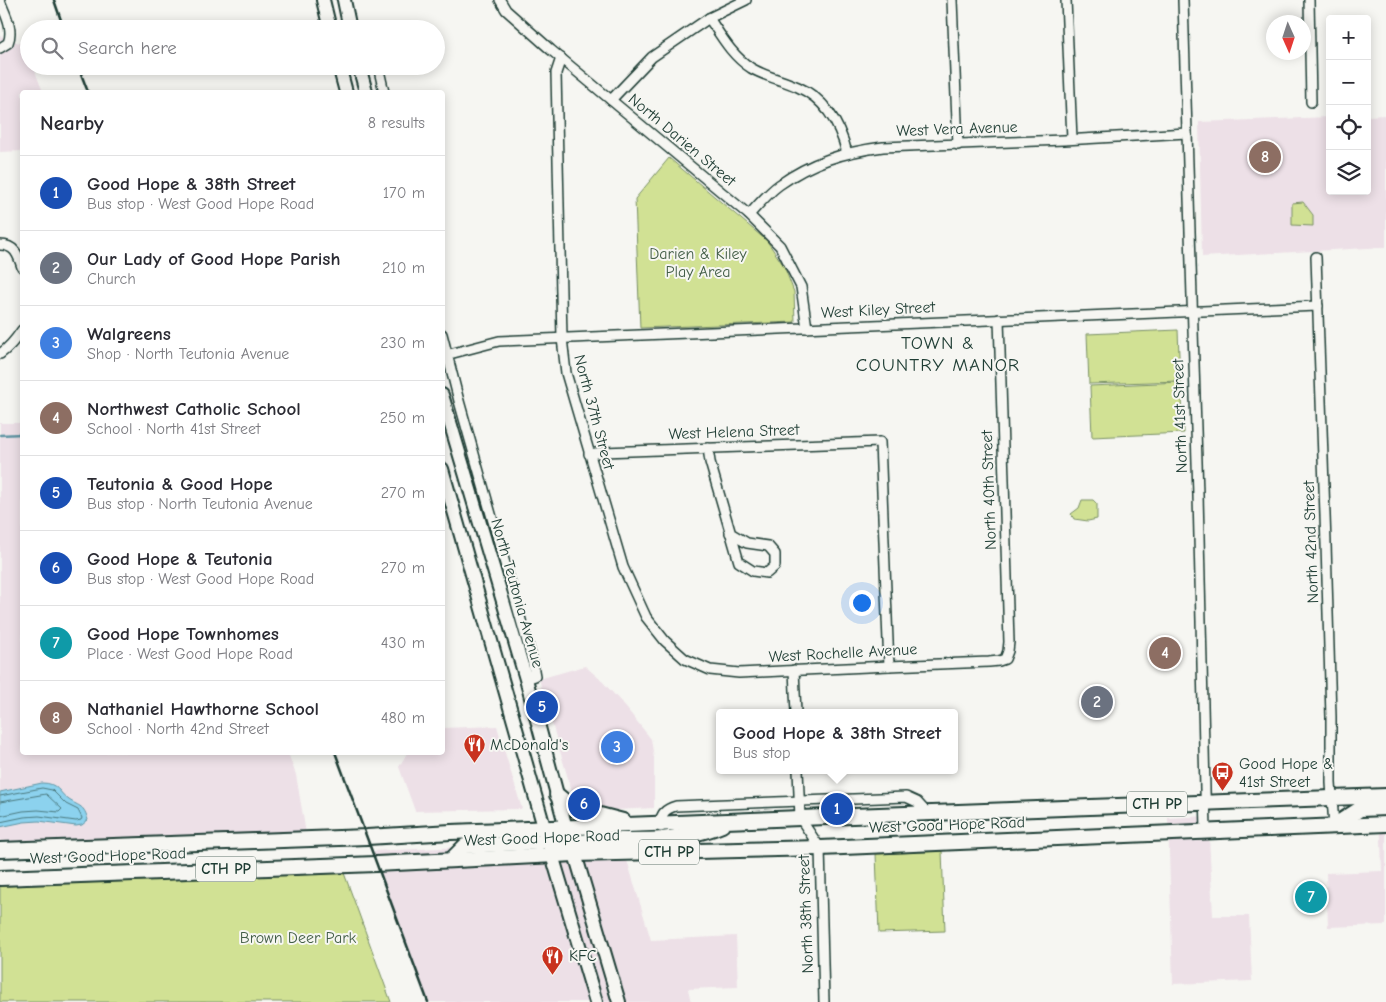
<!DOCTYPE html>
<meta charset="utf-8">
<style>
body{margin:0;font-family:"Comic Neue",sans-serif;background:#f2f2f3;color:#2b2b33}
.controls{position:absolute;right:15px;top:15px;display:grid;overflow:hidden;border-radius:5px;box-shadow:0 2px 12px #0003}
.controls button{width:45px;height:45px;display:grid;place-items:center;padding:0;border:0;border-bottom:1px solid #e1e1e2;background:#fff;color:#2b2b33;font:25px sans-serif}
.compass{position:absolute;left:1266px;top:15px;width:45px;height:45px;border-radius:50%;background:#fff;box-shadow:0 2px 12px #0003;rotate:177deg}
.you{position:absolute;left:861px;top:602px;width:18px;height:18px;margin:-12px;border:4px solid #fff;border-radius:50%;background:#1a73e8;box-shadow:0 0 0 8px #1a73e833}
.badge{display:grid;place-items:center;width:32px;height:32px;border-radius:50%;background:#c8321e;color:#fff;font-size:16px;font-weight:700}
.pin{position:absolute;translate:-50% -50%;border:2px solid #fff;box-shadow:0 1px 5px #0006}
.popup{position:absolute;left:716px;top:709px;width:242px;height:65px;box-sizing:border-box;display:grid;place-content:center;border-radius:5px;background:#fff;filter:drop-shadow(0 1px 4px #0005);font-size:16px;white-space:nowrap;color:#7c7c81}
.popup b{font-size:19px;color:#2b2b33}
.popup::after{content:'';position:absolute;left:50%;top:100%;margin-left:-10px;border:10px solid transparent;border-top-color:#fff}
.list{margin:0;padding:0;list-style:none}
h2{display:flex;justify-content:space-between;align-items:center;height:65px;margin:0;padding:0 20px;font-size:21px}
h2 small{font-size:16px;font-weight:400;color:#7c7c81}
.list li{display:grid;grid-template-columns:32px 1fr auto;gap:15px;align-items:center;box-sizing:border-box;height:75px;padding:0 20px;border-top:1px solid #e1e1e2}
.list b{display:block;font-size:19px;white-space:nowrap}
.list p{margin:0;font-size:16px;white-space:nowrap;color:#7c7c81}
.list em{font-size:16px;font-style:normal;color:#7c7c81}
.icon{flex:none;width:28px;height:28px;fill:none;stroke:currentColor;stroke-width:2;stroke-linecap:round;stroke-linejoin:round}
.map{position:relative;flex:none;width:1386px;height:1002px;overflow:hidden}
.search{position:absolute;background:#fff;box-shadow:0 2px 12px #0003;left:20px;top:20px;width:425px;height:55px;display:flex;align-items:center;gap:12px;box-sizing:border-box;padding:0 18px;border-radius:28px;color:#7c7c81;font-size:19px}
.panel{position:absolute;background:#fff;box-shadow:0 2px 12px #0003;left:20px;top:90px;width:425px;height:665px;border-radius:5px}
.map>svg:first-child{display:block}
.built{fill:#ede0e7}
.green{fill:#d1e194;stroke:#788f64}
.water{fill:#8cd2ee;stroke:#6096a4}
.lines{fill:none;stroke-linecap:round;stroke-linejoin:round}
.shore{stroke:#4b797e;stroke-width:1}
.stream{stroke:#6096a4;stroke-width:2.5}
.minor-casing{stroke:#1f3d34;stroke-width:12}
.secondary-casing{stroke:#1f3d34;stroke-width:16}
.primary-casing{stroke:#1f3d34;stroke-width:18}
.minor{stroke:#f6f6f2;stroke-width:9}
.secondary{stroke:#f6f6f2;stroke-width:12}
.primary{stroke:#f6f6f2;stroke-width:14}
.rail{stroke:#1f3d34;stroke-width:2.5}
.labels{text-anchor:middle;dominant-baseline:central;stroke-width:4;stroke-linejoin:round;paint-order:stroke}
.shield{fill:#f6f6f2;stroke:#60746d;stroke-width:1}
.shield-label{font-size:15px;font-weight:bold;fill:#1f3d34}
.street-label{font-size:16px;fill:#1f3d34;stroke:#f6f6f2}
.park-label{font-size:16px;fill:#435e47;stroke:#f6f6f2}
.poi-label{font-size:16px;fill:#1f3d34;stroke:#f6f6f2;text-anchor:start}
.quarter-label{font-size:19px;letter-spacing:1px;fill:#1f3d34;stroke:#f6f6f2}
</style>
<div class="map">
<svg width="1386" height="1002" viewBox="0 0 1386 1002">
<rect width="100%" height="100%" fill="#f6f6f2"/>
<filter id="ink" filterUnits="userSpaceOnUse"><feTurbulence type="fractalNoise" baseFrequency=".02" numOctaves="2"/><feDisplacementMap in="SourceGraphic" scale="10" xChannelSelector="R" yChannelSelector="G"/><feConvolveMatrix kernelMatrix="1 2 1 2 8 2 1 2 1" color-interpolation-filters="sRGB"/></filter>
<g filter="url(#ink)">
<!-- built -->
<g class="built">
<polygon points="0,36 25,45 29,55 29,66 33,66 43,92 22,92 22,151 0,152"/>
<polygon points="1386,115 1386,247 1202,257 1199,122 1330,117 1330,191 1367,191 1367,116"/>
<polygon points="0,423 22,423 22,752 288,753 296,775 307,839 0,850"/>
<polygon points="585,666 601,680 623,704 651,739 654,758 654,808 616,810 574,799 539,679"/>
<polygon points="497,726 522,809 415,811 399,767 407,753 442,752 443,728"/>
<polygon points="1380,809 1386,809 1386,925 1328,927 1326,873 1382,871"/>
<polygon points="1208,816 1213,916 1249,916 1252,981 1173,984 1168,818"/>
<polygon points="621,840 651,940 736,936 738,987 688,989 691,1002 428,1002 372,851"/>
</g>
<!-- green -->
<g class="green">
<polygon points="669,158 767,241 784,266 794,292 795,322 640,328 635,199"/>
<polygon points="1303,202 1313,215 1313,226 1292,225 1292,203"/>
<polygon points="1178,330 1180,381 1089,384 1087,334"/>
<polygon points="1181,382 1184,433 1092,437 1090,386"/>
<polygon points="1082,500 1093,500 1097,504 1097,519 1088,521 1074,519 1071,514 1079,508"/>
<polygon points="942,851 945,931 879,933 876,854"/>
<polygon points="344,873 391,1002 0,1002 0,886"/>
</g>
<!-- water -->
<path class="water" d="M42,783c16,0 16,9 27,17 11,7 15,5 19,20l-6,5 -6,1 -37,-5 -15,1 -24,5v-35z"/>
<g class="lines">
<!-- shore -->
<g class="shore">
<polyline points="0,796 42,788 52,790 66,804 78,810 82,818 81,820 76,821 39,816 24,817 0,822"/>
<polyline points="0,802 46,794 62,809 59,812 38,810 23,811 0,816"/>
</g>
<!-- stream -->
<polyline class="stream" points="0,435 22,434"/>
<defs>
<g id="minor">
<polyline points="500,0 506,10 551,50 749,215 780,246 801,287 807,328"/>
<polyline points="952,0 958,145"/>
<polyline points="1066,0 1072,139"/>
<polyline points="1183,0 1198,495 1206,831"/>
<polyline points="1309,0 1311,102"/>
<path d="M0,1c5,13 14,28 8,42l-8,5"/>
<path d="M709,18c12,18 23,38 42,50 15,9 32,12 47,19 27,12 42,38 49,66"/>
<polyline points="561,58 556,73 562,338 566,373 623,567 646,617 665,641 685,659 710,670 739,673 889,666 989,662 999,661 1005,659 1008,651 1009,642 999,319"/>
<polyline points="378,66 384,92"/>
<polyline points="611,100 652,57 709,18 746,0"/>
<path d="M749,215c9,-10 19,-22 30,-30 32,-23 65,-33 104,-38l181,-7 123,-7"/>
<path d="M0,245c15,0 18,10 22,22"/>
<polyline points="1316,257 1326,544 1331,717 1331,783 1334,826"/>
<polyline points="442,334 459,401 532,659 535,676 526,679"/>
<path d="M0,354c10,-7 16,-15 22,-24"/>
<polyline points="442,356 499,341 1318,306"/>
<polyline points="708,448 710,462 739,562 753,571 767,573 775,566 775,554 768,546 747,543 730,533"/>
<polyline points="589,454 603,452 880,442 889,666"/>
<polyline points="794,670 796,713"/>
<polyline points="798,770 800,818 820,848 824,1002"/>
<path d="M661,827c-2,-12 4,-18 15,-21l230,-9 11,5 10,11"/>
</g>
<g id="secondary">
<polyline points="323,0 330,29"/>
<polyline points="344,0 350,29"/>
<polyline points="339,66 346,92"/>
<polyline points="359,66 366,92"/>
<polyline points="442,395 526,679 566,828 575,854 619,1002"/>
<polyline points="442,469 552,855 596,1002"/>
</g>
<g id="primary">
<polyline points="557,795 573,808 623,821"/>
<polyline points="1335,825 1360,809 1386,808"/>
<polyline points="0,850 367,837 451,832 800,818 1386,796"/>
<path d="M553,854c3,-3 6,-6 9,-7 26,-11 71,-5 100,-8 21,-3 41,-6 60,-14"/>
<polyline points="452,859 465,846 541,842 557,834 564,829"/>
<polyline points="0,878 376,864 575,854 820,848 1386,824"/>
</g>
</defs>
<!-- minor casing -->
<use href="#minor" class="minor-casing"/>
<!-- secondary casing -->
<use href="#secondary" class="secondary-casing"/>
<!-- primary casing -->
<use href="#primary" class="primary-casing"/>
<!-- minor -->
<use href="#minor" class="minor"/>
<!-- secondary -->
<use href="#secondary" class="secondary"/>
<!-- primary -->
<use href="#primary" class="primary"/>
<!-- rail -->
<g class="rail">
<polyline points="54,0 64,29"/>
<polyline points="78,66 88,92"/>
<polyline points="335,752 428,1002"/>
</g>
</g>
</g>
<!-- icons -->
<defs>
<symbol id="restaurant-pin" viewBox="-11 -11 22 30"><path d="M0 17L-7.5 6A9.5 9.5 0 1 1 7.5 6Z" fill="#c8321e" stroke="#f6f6f2"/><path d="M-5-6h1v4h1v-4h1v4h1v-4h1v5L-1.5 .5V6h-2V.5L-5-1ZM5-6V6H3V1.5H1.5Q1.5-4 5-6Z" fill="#fff"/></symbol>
<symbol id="bus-pin" viewBox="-11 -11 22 30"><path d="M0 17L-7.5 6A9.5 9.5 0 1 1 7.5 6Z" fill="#c8321e" stroke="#f6f6f2"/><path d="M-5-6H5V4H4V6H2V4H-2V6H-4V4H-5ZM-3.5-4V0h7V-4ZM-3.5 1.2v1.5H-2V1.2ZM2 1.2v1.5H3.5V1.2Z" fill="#fff"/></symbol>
</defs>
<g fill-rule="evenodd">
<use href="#restaurant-pin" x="462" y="732" width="25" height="34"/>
<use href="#bus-pin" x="1210" y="760" width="25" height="34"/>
<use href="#restaurant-pin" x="540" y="944" width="25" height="34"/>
</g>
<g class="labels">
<!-- shield labels -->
<g class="shield">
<rect x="1127" y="791.5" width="60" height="25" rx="4"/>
<rect x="639" y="839.5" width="60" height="25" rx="4"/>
<rect x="196" y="856.5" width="60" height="25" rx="4"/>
</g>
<g class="shield-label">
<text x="1157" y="804">CTH PP</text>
<text x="669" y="852">CTH PP</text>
<text x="226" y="869">CTH PP</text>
</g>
<!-- street labels -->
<g class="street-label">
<text transform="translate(957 129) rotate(-2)">West Vera Avenue</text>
<text transform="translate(682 140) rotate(40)">North Darien Street</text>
<text transform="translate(878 310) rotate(-3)">West Kiley Street</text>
<text transform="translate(594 412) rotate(75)">North 37th Street</text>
<text transform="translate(1180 416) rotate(-92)">North 41st Street</text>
<text transform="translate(734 432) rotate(-2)">West Helena Street</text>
<text transform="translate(989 490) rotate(-92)">North 40th Street</text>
<text transform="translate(1311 542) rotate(-92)">North 42nd Street</text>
<text transform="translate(517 593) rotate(74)">North Teutonia Avenue</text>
<text transform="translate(843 653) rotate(-3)">West Rochelle Avenue</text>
<text transform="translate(947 825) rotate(-2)">West Good Hope Road</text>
<text transform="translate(542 838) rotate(-2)">West Good Hope Road</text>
<text transform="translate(108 856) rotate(-2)">West Good Hope Road</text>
<text transform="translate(806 914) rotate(-92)">North 38th Street</text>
</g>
<!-- park labels -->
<g class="park-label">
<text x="698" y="254">Darien &amp; Kiley<tspan x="698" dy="18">Play Area</tspan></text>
<text x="298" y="938">Brown Deer Park</text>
</g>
<!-- poi labels -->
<g class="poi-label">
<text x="490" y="745">McDonald's</text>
<text x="1239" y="764">Good Hope &amp;<tspan x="1239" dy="18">41st Street</tspan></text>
<text x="569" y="956">KFC</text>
</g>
<!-- quarter labels -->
<g class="quarter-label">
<text x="938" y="343">TOWN &amp;<tspan x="938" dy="22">COUNTRY MANOR</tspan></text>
</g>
</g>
</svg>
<div class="controls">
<button>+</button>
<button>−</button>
<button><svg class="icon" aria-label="locate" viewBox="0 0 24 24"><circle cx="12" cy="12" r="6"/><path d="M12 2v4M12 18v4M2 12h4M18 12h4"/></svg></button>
<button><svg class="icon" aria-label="layers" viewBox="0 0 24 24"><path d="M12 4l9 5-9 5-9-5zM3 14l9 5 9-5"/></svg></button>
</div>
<svg class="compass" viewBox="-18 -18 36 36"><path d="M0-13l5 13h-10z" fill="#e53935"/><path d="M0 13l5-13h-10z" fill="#7c7c81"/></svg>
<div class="you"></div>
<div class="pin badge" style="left:837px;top:809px;background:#1a4fb4">1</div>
<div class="popup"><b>Good Hope &amp; 38th Street</b>Bus stop</div>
<div class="pin badge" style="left:1097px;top:702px;background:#6b7280">2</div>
<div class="pin badge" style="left:617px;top:747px;background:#3f7fe0">3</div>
<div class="pin badge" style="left:1165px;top:653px;background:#8d6e63">4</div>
<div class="pin badge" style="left:542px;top:707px;background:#1a4fb4">5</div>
<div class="pin badge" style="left:584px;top:804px;background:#1a4fb4">6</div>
<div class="pin badge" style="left:1311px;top:897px;background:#0f9aa8">7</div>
<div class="pin badge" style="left:1265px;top:157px;background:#8d6e63">8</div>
<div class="search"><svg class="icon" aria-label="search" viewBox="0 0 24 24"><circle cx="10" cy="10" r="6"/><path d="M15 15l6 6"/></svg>Search here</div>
<section class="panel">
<h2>Nearby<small>8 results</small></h2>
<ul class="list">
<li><span class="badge" style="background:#1a4fb4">1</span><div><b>Good Hope &amp; 38th Street</b><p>Bus stop · West Good Hope Road</p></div><em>170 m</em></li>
<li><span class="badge" style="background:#6b7280">2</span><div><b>Our Lady of Good Hope Parish</b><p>Church</p></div><em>210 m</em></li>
<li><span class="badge" style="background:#3f7fe0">3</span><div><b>Walgreens</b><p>Shop · North Teutonia Avenue</p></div><em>230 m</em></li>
<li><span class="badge" style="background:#8d6e63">4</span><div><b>Northwest Catholic School</b><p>School · North 41st Street</p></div><em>250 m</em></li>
<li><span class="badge" style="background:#1a4fb4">5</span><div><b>Teutonia &amp; Good Hope</b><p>Bus stop · North Teutonia Avenue</p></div><em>270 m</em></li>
<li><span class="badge" style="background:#1a4fb4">6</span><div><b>Good Hope &amp; Teutonia</b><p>Bus stop · West Good Hope Road</p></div><em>270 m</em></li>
<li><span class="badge" style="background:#0f9aa8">7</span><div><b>Good Hope Townhomes</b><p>Place · West Good Hope Road</p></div><em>430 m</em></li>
<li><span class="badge" style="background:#8d6e63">8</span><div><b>Nathaniel Hawthorne School</b><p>School · North 42nd Street</p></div><em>480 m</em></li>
</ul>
</section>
</div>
